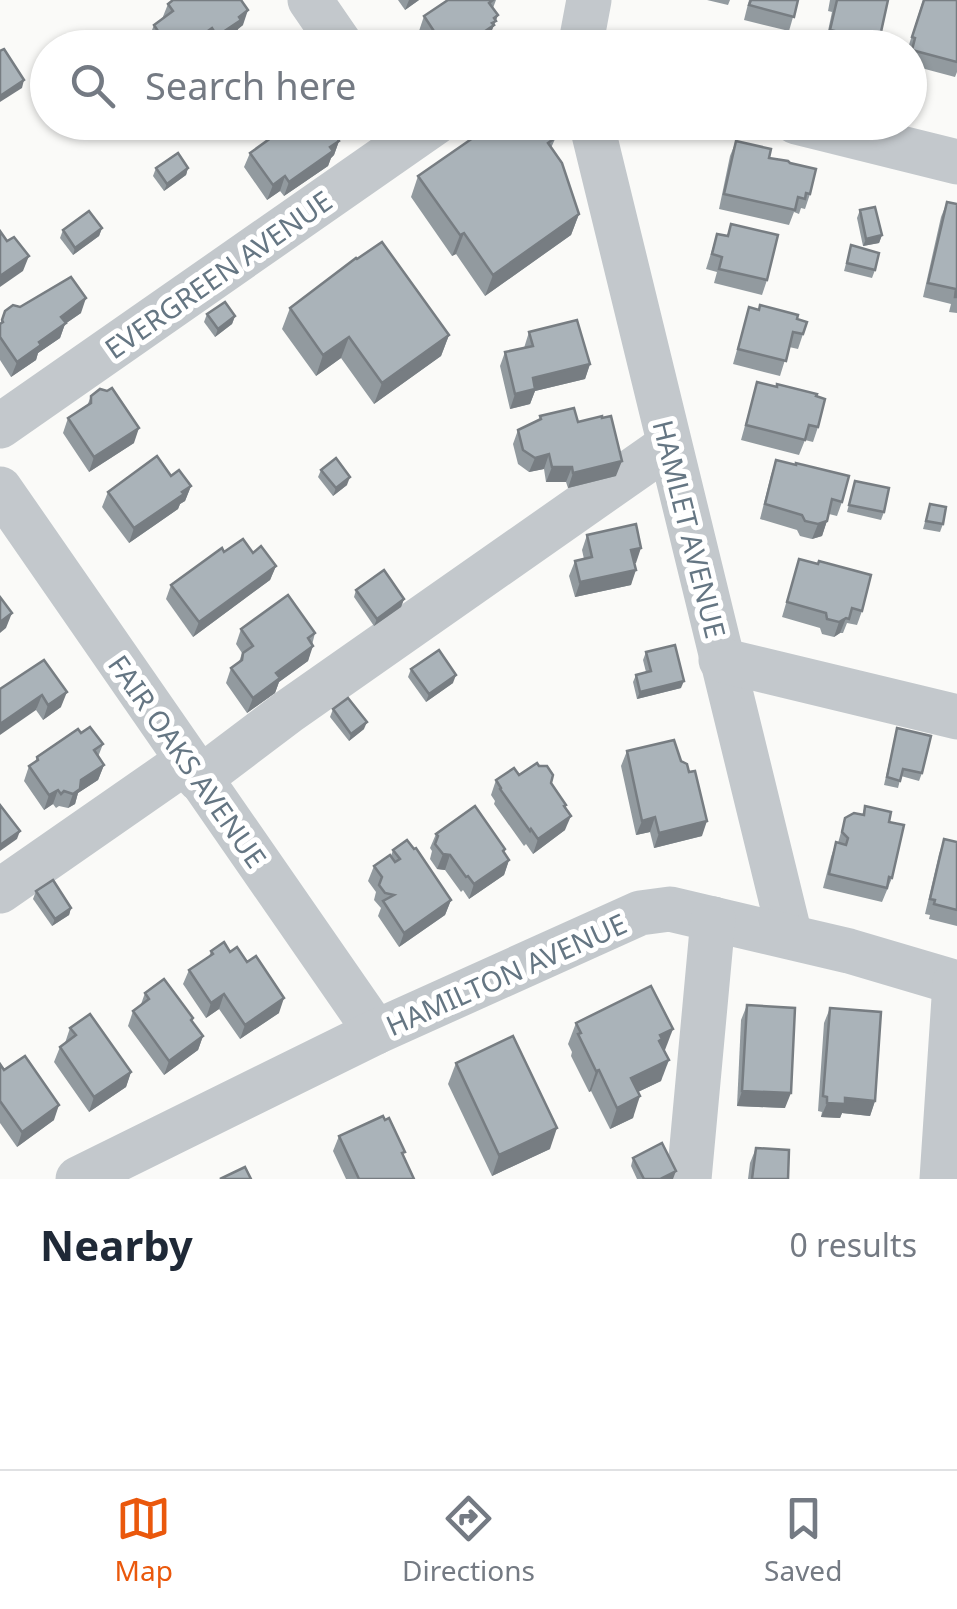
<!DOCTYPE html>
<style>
body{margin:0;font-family:"Noto Sans",sans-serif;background:#f2f2f3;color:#1f2937}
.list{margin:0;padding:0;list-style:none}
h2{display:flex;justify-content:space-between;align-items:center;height:130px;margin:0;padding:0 40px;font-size:42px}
h2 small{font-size:32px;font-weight:400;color:#747a83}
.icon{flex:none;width:55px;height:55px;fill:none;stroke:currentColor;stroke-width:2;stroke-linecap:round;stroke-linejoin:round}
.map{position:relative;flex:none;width:957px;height:1179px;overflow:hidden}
.search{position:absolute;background:#fff;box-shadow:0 2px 8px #0004;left:30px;right:30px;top:30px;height:110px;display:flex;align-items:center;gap:25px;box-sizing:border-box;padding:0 35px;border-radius:55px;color:#747a83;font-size:38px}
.sheet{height:290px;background:#fff}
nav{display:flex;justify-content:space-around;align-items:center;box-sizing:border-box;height:140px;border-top:2px solid #e0e1e3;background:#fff;font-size:28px;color:#747a83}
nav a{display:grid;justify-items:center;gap:5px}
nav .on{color:#ea580c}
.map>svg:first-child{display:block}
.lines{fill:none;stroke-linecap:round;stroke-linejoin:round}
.minor{stroke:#c3c8cc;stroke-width:45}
.wall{fill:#929a9f}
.shaded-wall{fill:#777d82}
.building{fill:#aab3b9;stroke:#777d82;stroke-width:2.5}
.labels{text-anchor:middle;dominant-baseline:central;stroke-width:10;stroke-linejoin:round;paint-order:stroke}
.street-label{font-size:28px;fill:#657683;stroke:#fff}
</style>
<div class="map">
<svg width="957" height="1179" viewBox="0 0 957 1179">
<rect width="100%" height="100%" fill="#fafaf8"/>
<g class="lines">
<!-- minor -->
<g class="minor">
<polyline points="310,0 343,48"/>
<polyline points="580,48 589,0"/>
<polyline points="591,122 790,936"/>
<polyline points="796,122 957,162"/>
<polyline points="0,426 436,122"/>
<polyline points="0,489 376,1032"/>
<polyline points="721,660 957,717"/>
<polyline points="199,779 289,711 669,445"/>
<polyline points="0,891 187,761"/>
<polyline points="78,1179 376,1032 640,913 670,909 849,951 957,983"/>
<polyline points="689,1179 713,919"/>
<polyline points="942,1179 955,983"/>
</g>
</g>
<!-- wall -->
<g class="wall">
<polygon points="398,0 419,0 405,10"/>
<polygon points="448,0 496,0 493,8 498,15 488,40 478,48 430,48 419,31 424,16"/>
<polygon points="707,0 730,0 728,5"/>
<polygon points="749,0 798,0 789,31 744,20"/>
<polygon points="830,0 888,0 876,48 835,48 825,45 832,12 828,11"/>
<polygon points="923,0 957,0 957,72 955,77 910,65 910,53 908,48"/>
<polygon points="168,4 243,25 238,29 236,35 216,48 209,48 206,43 200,48 153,48 148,40 154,25 162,19"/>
<polygon points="556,137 551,148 579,214 571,235 485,296 456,254 452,256 411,197 418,176"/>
<polygon points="339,141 334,155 331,158 328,166 284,196 280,191 267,200 244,167 250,153"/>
<polygon points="736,141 769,158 790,163 810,194 805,209 801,208 799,214 794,212 789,225 719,209 730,156"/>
<polygon points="156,168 188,168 186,175 164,191 153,176"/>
<polygon points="947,202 957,204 957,313 949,312 951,304 923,297 941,217"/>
<polygon points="860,210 882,235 879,243 863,246 857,218"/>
<polygon points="731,224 767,280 762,295 714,283 717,272 706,269 717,234 727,236"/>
<polygon points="102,228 99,236 73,255 60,238 63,230"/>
<polygon points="851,245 875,270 872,278 844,271"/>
<polygon points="20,307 81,313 65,324 60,338 38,353 36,360 11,377 0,360 0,324 5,311"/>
<polygon points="749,307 807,322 798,349 789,347 780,376 733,364"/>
<polygon points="290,308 449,335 441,356 374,404 341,358 316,376 282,329"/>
<polygon points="207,314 235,316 232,324 215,337 204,322"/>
<polygon points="529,332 590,364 585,379 535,391 530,404 510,409 500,366 505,352 524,348"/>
<polygon points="757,382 818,427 813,442 805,440 799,455 741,440"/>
<polygon points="91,396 134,443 89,472 63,433 68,418 87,406"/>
<polygon points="540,416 578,422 616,476 568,488 566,482 546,482 544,469 529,472 518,464 513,444 518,430 539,420"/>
<polygon points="776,460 842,502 837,516 829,514 822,536 812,539 800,536 797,530 760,519 771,475"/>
<polygon points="321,470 347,485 333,496 318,477"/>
<polygon points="171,476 191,486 185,501 180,504 178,509 129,543 102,507 108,492"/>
<polygon points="855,481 884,512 881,520 847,512"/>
<polygon points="930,504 943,524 940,532 923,529"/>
<polygon points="587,535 636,563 634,563 631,585 575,597 569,576 575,561 584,559 582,550"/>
<polygon points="224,552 253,553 276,566 270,580 193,637 166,599 171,585"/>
<polygon points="799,559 862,611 857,625 847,623 843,633 840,633 834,637 822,634 820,628 782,617"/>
<polygon points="356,590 404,599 401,607 374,626 354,597"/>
<polygon points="241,629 315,633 308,661 279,682 275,693 247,713 226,683 231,668 239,662 242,653 236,644"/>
<polygon points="646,652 681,688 637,699 633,682 636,675 646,672 643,660"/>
<polygon points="44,660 61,707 43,720 36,710"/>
<polygon points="411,669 453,683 426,702 408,677"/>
<polygon points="333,709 364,729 349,741 330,717"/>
<polygon points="897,728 922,773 919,781 901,776 898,788 884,785"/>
<polygon points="81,733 103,744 98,757 104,765 98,780 78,793 75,804 68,808 59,806 56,808 53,804 44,810 24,781 29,766 35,762 37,757"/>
<polygon points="627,751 681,761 689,772 702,836 654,848 650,832 636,835 621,766"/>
<polygon points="519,775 551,783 565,808 565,830 533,854 526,844 524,846 494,804 495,801 491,795 496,780"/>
<polygon points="865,806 889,822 892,878 882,902 823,888 831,857 836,842 838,843 845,818 862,815"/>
<polygon points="436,834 504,852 509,860 504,875 469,899 463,890 461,892 445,870 437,869 430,859 432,851 430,848"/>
<polygon points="944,839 957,842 957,840 957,926 929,919 930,915 925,914 939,854"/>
<polygon points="393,850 451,900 445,915 399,947 378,916 381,908 374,900 376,892 368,881 374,866 391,856"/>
<polygon points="36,891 71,908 69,915 52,926 33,899"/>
<polygon points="211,951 230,952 279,1013 240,1039 219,1009 206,1018 183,984 189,970 209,957"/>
<polygon points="145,993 193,1018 192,1021 203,1036 198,1050 164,1075 128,1026 133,1011 140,1007"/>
<polygon points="747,1005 785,1108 737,1106 741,1020"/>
<polygon points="830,1008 875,1101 870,1116 842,1113 840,1118 821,1117 822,1112 818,1111 824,1023"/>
<polygon points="576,1023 665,1050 661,1081 638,1092 633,1118 610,1129 591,1091 589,1092 571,1056 572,1052 568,1044"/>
<polygon points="70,1028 131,1072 126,1087 89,1112 54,1062 60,1047 65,1043"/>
<polygon points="456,1063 550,1149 492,1176 448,1084"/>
<polygon points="0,1064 54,1120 17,1147 0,1123"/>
<polygon points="339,1136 403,1156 414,1179 346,1179 333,1151"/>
<polygon points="756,1148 788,1179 748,1179 750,1163"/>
<polygon points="633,1158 673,1179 637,1179 631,1166"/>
</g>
<!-- shaded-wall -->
<g class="shaded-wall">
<polygon points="409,0 419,0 405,10"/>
<polygon points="248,10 243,25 238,29 236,35 216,48 213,48 217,36"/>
<polygon points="498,15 488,40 478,48 474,48 478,36"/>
<polygon points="212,28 206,43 200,48 184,48"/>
<polygon points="473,33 476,33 471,48 452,48"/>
<polygon points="24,80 22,88 0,102 0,96"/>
<polygon points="339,141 334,155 331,158 328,166 284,196 289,182"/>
<polygon points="188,168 186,175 164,191 167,184"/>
<polygon points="285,176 280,191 267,200 273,185"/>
<polygon points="579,214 571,235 485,296 493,275"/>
<polygon points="102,228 99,236 73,255 75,248"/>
<polygon points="464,233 456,254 452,256 460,235"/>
<polygon points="882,235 879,243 863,246 866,239"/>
<polygon points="29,256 23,271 0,287 0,276"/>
<polygon points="86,298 81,313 65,324 60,338 38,353 36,360 11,377 17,362 61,317"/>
<polygon points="235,316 232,324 215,337 218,329"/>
<polygon points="449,335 441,356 374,404 382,383"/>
<polygon points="349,337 341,358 316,376 323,355"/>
<polygon points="590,364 585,379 535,391 530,404 510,409 515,394 533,378"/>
<polygon points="139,428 134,443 89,472 94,457"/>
<polygon points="549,454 544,469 529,472 535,458"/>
<polygon points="622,461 616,476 568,488 573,473"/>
<polygon points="552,467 572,467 566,482 546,482"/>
<polygon points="350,477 347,485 333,496 336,488"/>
<polygon points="191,486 185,501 180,504 178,509 129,543 134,528"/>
<polygon points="827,521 822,536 812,539 818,524"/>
<polygon points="641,548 636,563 626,565 631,550"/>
<polygon points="276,566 270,580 193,637 199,622"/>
<polygon points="636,570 631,585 575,597 580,582"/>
<polygon points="404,599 401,607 374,626 377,619"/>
<polygon points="12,613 6,628 0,633 0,622"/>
<polygon points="846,618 840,633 834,637 839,622"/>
<polygon points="313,646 308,661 279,682 275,693 247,713 253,698 276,673"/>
<polygon points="456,675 453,683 426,702 429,694"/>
<polygon points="684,681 681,688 637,699 640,692"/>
<polygon points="67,692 61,707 43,720 48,705"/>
<polygon points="42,695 36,710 0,735 0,724"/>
<polygon points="367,722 364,729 349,741 351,734"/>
<polygon points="104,765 98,780 78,793 75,804 68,808 73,794 81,780"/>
<polygon points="58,790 53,804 44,810 49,795"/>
<polygon points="571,816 565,830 533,854 538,839"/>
<polygon points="655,817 650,832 636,835 642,821"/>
<polygon points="707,821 702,836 654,848 659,833"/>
<polygon points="20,831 17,839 0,851 0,845"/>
<polygon points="443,854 450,855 445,870 437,869"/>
<polygon points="509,860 504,875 469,899 474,884"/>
<polygon points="451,900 445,915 399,947 404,933"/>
<polygon points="71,908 69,915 52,926 55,919"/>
<polygon points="224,994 219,1009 206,1018 211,1003"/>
<polygon points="284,998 279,1013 240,1039 245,1025"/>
<polygon points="673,1029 665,1050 657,1054 660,1035"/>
<polygon points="203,1036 198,1050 164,1075 169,1061"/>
<polygon points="669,1060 661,1081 623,1099 631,1078"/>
<polygon points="599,1070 591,1091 589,1092 596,1071"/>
<polygon points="131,1072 126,1087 89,1112 94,1097"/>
<polygon points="742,1091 791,1093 785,1108 737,1106"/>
<polygon points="640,1096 633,1118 610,1129 617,1108"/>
<polygon points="845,1098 875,1101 870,1116 842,1113 840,1118 821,1117 827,1103"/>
<polygon points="59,1105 54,1120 17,1147 22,1132"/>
<polygon points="557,1128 550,1149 492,1176 499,1155"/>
<polygon points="676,1171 673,1179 660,1179"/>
</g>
<!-- building -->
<g class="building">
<polygon points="173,0 241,0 248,10 239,17 241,20 217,36 212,28 184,48 169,48 154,25 173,11 168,4"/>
<polygon points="448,0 493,0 489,3 498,15 494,18 496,21 492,23 494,25 478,36 476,33 473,33 452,48 445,48 424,16"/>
<polygon points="751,0 798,0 794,17 749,5"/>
<polygon points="837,0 888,0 879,41 830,30"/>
<polygon points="924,0 957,0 957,62 912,50 915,38 912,37"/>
<polygon points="4,49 24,80 0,96 0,51"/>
<polygon points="293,122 327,122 339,141 330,147 333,151 289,182 285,176 273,185 250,153"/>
<polygon points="496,122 545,122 556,137 548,143 562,163 579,214 493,275 464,233 460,235 418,176"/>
<polygon points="736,141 771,149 769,158 788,161 790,163 816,169 810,194 806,193 805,199 798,197 795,210 724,194"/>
<polygon points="178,153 188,168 167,184 156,168"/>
<polygon points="947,202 957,204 957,297 955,297 956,289 928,283"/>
<polygon points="875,207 882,235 866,239 860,210"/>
<polygon points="89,211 102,228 75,248 63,230"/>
<polygon points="731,224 778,235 767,280 719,269 722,257 712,254 717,234 728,236"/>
<polygon points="0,231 7,241 14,237 29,256 0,276"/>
<polygon points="382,242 449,335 382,383 349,337 323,355 290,308 356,258 357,259"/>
<polygon points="851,245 879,253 875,270 847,263"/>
<polygon points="71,277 86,298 61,317 66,323 39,342 41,345 17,362 0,337 0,324 3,322 2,320 5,311 13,305 20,307"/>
<polygon points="225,302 235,316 218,329 207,314"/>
<polygon points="760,305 798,315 797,319 807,322 803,334 793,332 786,361 738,349 749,307 759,310"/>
<polygon points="577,320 590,364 533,378 535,389 515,394 505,352 533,346 529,332"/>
<polygon points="757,382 777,387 777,384 817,394 816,396 825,399 818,427 809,425 805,440 746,425"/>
<polygon points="112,388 139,428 94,457 68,418 91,403 91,396 100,389 107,391"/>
<polygon points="574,408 578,422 602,416 602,418 611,416 622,461 573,473 572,467 552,467 549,454 535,458 523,450 518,430 541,419 540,416"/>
<polygon points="157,456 171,476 179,470 191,486 182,492 184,494 134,528 108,492"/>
<polygon points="336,458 350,477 336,488 321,470"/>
<polygon points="776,460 796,465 796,463 849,476 842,502 832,499 827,521 818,524 805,521 802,515 765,504"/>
<polygon points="855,481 889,488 884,512 849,505"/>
<polygon points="930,504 946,507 943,524 926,521"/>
<polygon points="636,524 641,548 631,550 636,570 580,582 575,561 592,557 587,535"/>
<polygon points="243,539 253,553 261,546 276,566 199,622 171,585 222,548 224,552"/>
<polygon points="799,559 818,564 819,561 871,575 862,611 852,608 849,619 846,618 839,622 827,619 826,613 787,602"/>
<polygon points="384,570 404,599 377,619 356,590"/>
<polygon points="288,595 315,633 308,638 313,646 276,673 280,678 253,698 231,668 242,660 243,653 253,646 241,629"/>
<polygon points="0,597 12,613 0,622"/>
<polygon points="675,645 684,681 640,692 636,675 651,671 646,652"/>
<polygon points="439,650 456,675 429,694 411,669"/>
<polygon points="44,660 67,692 48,705 42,695 0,724 0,689"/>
<polygon points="348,698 367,722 351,734 333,709"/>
<polygon points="90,727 103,744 94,750 104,765 81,780 80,789 73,794 64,791 61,794 58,790 49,795 29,766 38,760 37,757 78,729 81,733"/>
<polygon points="897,728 931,736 922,773 903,769 900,781 887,777"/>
<polygon points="674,740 681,761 687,764 689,772 695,771 707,821 659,833 655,817 642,821 627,751"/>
<polygon points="537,763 539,766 547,766 553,775 551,783 566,805 564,806 571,816 538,839 531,829 530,831 500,789 501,788 496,780 514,768 519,775"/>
<polygon points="0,805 20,831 0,845"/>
<polygon points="475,806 505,849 503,851 509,860 474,884 468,876 466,877 450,855 443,854 435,844 438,836 436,834"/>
<polygon points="865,806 891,812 889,822 904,825 892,878 889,877 887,888 829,874 836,842 846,845 848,838 842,832 845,818 854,813 864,815"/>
<polygon points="944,839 957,842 957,910 934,904 935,900 930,899"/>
<polygon points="407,840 414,849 416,848 451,900 404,933 383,901 394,895 385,893 379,885 382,877 374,866 390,855 395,862 400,859 393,850"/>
<polygon points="53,880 71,908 55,919 36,891"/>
<polygon points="224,942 230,952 237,947 247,962 256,956 284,998 245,1025 224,994 211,1003 189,970 213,954 211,951"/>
<polygon points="164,979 193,1018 191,1020 203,1036 169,1061 133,1011 149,999 145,993"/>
<polygon points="651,986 673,1029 660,1035 662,1039 659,1041 669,1060 631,1078 640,1096 617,1108 599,1070 596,1071 578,1034 581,1033 576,1023"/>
<polygon points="747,1005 795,1008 791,1093 742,1091"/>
<polygon points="830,1008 881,1012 875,1101 845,1098 845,1104 827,1103 827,1097 823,1096"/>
<polygon points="90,1014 131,1072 94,1097 60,1047 76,1035 70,1028"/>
<polygon points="513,1036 557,1128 499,1155 456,1063"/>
<polygon points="25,1056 59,1105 22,1132 0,1101 0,1064 4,1070"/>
<polygon points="383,1116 385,1120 389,1118 405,1152 402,1153 414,1179 359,1179 339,1136"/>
<polygon points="662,1143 676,1171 660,1179 644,1179 633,1158"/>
<polygon points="756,1148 789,1150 788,1179 752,1179"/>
<polygon points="245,1167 251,1179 220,1179"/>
</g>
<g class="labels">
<!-- street labels -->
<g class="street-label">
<text transform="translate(218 274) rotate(-35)">EVERGREEN AVENUE</text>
<text transform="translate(690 529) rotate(76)">HAMLET AVENUE</text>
<text transform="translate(188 761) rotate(55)">FAIR OAKS AVENUE</text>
<text transform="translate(506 974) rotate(-24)">HAMILTON AVENUE</text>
</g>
</g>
</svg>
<div class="search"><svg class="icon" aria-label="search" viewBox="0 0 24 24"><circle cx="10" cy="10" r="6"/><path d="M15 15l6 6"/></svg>Search here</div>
</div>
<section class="sheet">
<h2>Nearby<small>0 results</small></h2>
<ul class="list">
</ul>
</section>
<nav>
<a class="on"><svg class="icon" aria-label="map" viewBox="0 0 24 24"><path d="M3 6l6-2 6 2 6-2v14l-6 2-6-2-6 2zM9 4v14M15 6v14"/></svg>Map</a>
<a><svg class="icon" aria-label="directions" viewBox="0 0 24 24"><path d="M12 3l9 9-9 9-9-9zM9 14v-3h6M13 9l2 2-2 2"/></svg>Directions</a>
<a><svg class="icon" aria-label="saved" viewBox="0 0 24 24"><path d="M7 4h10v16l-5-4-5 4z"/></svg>Saved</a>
</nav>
